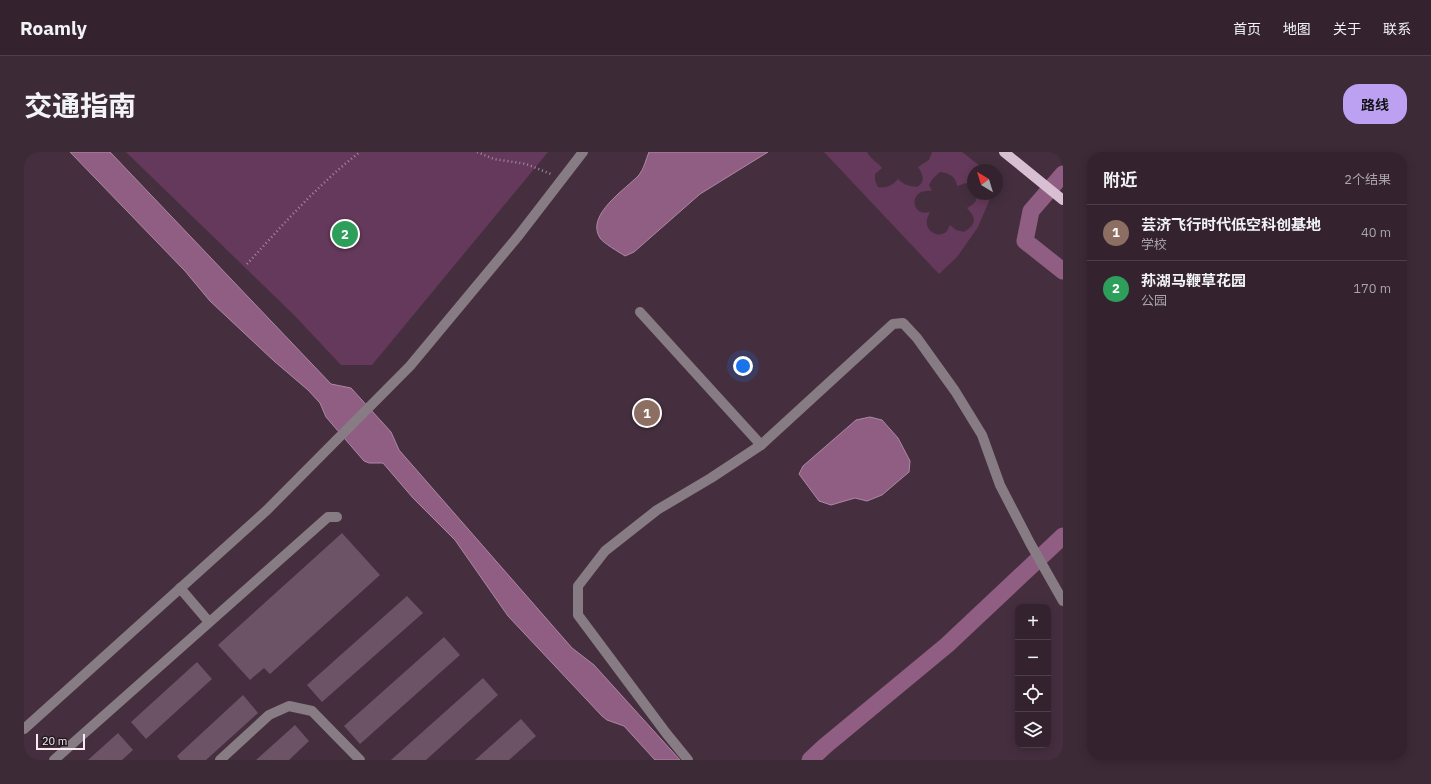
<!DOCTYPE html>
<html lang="zh">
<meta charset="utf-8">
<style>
body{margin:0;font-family:"IBM Plex Sans","Noto Sans SC",sans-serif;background:#3c2b37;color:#f1f3f6}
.controls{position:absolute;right:12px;bottom:12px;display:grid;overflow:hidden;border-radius:8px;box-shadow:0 2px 10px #0003}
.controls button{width:36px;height:36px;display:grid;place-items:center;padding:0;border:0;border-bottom:1px solid #4e404b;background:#34232f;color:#f1f3f6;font:20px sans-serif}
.compass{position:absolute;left:943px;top:12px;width:36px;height:36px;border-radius:50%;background:#34232f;box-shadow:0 2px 10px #0003;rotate:322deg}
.scale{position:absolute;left:12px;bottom:10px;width:49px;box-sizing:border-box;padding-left:4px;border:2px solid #f8e9f4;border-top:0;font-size:11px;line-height:14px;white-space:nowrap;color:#f8e9f4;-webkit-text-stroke:3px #251b22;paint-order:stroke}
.you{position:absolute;left:719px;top:214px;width:14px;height:14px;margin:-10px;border:3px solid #fff;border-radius:50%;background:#1a73e8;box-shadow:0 0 0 6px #1a73e833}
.badge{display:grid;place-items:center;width:26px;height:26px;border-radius:50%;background:#bca0f2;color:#fff;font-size:13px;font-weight:700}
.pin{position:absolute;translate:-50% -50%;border:2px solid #fff;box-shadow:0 1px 4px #0006}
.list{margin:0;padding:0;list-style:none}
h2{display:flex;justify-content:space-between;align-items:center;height:52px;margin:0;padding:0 16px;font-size:17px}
h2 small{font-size:13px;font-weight:400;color:#a9a4aa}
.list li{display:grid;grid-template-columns:26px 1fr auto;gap:12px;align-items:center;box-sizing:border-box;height:56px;padding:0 16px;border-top:1px solid #4e404b}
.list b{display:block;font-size:15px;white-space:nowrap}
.list p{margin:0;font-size:13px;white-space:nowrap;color:#a9a4aa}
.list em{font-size:13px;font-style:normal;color:#a9a4aa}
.icon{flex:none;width:22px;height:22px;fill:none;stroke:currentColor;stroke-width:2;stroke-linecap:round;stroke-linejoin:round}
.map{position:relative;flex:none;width:1039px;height:608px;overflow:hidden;border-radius:16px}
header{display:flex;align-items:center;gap:24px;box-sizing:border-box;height:56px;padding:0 20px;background:#34232f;border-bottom:1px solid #4e404b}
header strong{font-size:19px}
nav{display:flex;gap:22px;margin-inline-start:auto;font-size:14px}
.intro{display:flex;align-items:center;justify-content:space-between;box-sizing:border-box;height:96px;padding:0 24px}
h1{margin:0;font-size:28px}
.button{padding:10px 18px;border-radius:16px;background:#bca0f2;color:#111;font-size:14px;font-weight:700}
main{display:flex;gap:24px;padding:0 24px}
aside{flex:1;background:#34232f;border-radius:16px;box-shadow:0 2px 10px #0003}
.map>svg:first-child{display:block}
.green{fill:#65395b}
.water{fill:#905d83;stroke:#af87a5}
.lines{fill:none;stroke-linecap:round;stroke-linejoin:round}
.canal{stroke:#905d83;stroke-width:17}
.building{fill:#6c5466}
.path{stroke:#a08e9b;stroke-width:2.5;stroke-dasharray:1 3;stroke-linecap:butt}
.minor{stroke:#887c84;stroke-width:10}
.major{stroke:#d8bfd1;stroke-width:10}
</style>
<header>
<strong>Roamly</strong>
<nav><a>首页</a><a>地图</a><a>关于</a><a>联系</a></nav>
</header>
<div class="intro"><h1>交通指南</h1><a class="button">路线</a></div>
<main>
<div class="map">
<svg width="1039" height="608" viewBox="0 0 1039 608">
<rect width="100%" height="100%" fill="#452f3f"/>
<!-- green -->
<g class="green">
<polygon points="102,0 524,0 348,213 317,213 270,163"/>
<path d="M800,0h43c3,7 11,10 15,16l-7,6v7l3,6c8,2 15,-2 20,-8 6,6 11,7 19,8 9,-6 6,-12 1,-20l11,-7 3,-8h30l23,18h-12v16l-7,-3 -9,3c-1,-10 -8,-13 -17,-14 -5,4 -8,7 -11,13l3,6c-25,-3 -21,27 -2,21 -2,4 -4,8 -3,13 1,6 9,11 15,9 5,-1 6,-5 8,-9l6,5 8,2c12,-7 13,-14 3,-24 7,-4 10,-6 10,-14h15l-14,33 -21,30 -18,17z"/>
</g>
<!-- water -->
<g class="water">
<polygon points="46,0 86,0 307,232 327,236 367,280 375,298 548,496 570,513 656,608 631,608 600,574 583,568 578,564 484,464 431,388 389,346 359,311 345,311 340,309 302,265 296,251 284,238 250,209 186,149 161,119"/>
<path d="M625,0h119l-68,42 -66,58 -9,4c-6,-4 -22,-13 -25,-18 -15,-23 26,-49 39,-63 5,-6 7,-16 10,-23z"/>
<polygon points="846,265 858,268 874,286 886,309 885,320 858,343 843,349 831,346 807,353 795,349 775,322 779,314 832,268"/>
</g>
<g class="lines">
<!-- canal -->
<g class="canal">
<polyline points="1039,22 1007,59 1001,89 1039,119"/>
<polyline points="786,608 801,594 923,493 1039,384"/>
</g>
</g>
<!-- building -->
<g class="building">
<polygon points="318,381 356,423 246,522 240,516 226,528 194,493"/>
<polygon points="383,444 399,461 298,550 283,533"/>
<polygon points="420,485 436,503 336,592 320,574"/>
<polygon points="173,510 188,527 122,587 107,570"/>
<polygon points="459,526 474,543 402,608 367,608"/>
<polygon points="219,543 234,561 182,608 156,608 153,604"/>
<polygon points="497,567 512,584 485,608 451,608"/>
<polygon points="271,573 285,589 265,608 232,608"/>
<polygon points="94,581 109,598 98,608 64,608"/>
</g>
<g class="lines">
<!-- path -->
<g class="path">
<polyline points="453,0 470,7 502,12 527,22"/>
<path d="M223,112c36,-39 71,-80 113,-112"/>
</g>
<!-- minor -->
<g class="minor">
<polyline points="616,160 737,293"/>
<polyline points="156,436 185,470"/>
<polyline points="0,577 243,358 386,214 495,83 559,0"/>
<polyline points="30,608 304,365 313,365"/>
<polyline points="196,608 245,563 265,554 288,559 336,608"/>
<polyline points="664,608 642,581 554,463 554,434 581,399 633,358 687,326 737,293 869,172 879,171 893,186 931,239 958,283 976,333 1006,391 1039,449"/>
</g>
<!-- major -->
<polyline class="major" points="980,0 1039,48"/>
</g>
</svg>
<div class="controls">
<button>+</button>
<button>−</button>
<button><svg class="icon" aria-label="locate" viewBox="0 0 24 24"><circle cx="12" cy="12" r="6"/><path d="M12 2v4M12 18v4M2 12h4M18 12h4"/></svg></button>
<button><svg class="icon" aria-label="layers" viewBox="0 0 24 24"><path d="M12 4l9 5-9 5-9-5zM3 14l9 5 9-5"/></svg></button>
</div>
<svg class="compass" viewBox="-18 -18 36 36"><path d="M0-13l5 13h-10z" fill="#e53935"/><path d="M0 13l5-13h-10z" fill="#a9a4aa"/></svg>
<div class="scale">20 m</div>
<div class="you"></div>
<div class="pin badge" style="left:623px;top:261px;background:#8d6e63">1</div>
<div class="pin badge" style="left:321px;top:82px;background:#2e9e5b">2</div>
</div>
<aside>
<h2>附近<small>2个结果</small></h2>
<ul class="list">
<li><span class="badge" style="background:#8d6e63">1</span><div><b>芸济飞行时代低空科创基地</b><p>学校</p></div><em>40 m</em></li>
<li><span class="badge" style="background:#2e9e5b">2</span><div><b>荪湖马鞭草花园</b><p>公园</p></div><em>170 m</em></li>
</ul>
</aside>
</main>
